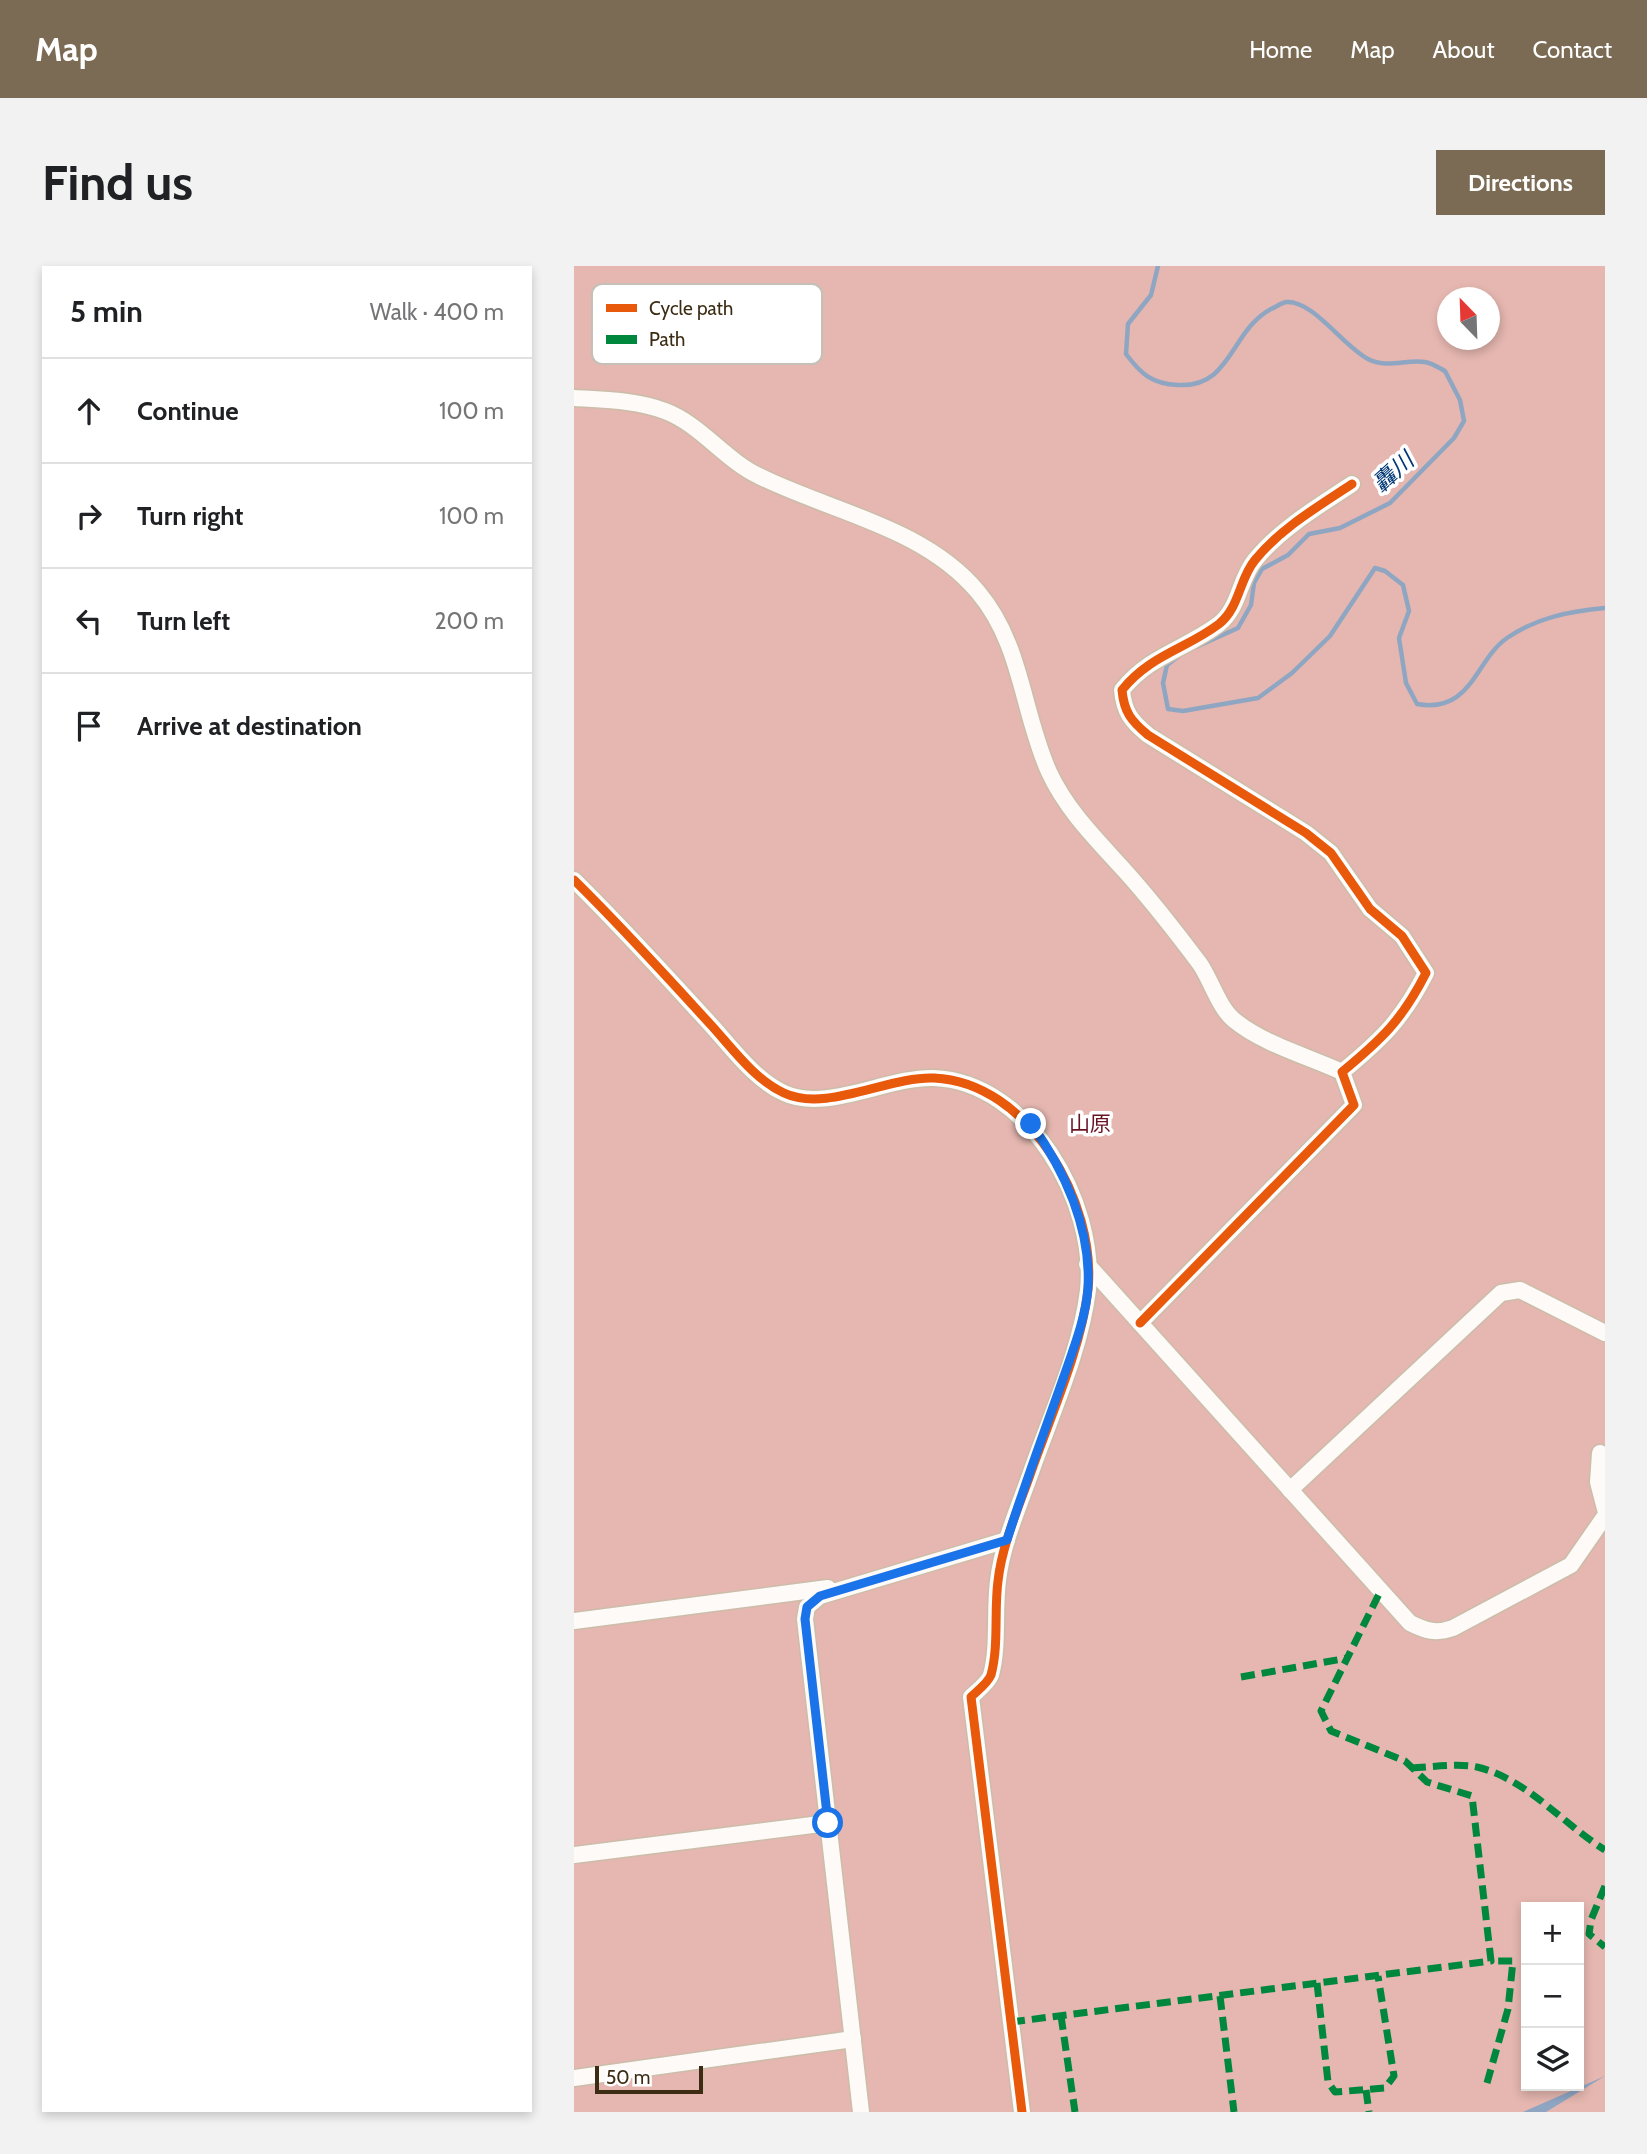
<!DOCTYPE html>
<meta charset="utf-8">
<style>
body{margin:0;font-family:Cabin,"Noto Sans JP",sans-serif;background:#f2f2f2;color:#202124}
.controls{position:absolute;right:21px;bottom:21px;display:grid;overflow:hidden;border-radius:0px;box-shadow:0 4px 10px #0003}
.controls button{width:63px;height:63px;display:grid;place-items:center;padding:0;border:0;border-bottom:2px solid #e0e0e0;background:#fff;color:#202124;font:35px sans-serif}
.compass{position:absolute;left:863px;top:21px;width:63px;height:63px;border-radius:50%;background:#fff;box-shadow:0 4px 10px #0003;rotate:337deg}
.scale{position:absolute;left:21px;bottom:18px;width:108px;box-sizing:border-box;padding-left:7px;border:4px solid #3c2c13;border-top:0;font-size:19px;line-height:24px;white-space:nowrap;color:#3c2c13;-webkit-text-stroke:5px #fff;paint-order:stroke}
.stop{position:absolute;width:21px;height:21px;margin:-16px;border:5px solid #1a73e8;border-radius:50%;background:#fff}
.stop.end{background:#1a73e8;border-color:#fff;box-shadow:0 2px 7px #0008}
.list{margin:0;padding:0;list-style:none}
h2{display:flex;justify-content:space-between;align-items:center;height:91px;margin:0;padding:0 28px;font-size:30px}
h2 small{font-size:23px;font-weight:400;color:#757577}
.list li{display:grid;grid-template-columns:46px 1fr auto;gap:21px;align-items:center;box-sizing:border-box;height:105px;padding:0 28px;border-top:2px solid #e0e0e0}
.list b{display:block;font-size:26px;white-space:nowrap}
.list em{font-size:23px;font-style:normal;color:#757577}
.icon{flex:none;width:38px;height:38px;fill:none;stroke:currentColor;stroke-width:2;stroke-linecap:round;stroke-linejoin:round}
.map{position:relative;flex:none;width:1031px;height:1846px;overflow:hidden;border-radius:0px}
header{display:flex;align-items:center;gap:42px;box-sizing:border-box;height:98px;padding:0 35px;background:#7b6b54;color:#fff}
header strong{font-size:33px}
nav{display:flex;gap:38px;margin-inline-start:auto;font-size:24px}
.intro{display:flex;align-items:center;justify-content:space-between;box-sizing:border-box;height:168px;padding:0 42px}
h1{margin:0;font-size:49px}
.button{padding:18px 32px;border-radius:0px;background:#7b6b54;color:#fff;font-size:24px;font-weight:700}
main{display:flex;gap:42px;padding:0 42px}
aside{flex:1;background:#fff;border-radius:0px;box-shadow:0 4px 10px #0003}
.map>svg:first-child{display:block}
.forest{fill:#e5b7b0;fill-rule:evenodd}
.water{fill:#8fa6c3}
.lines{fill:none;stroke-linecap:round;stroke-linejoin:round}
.stream{stroke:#8fa6c3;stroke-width:4.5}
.street-casing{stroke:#cbbda9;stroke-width:19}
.street{stroke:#fdfaf8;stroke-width:16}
.quiet{stroke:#00873e;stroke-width:7;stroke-dasharray:14 7;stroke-linecap:butt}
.cycleway-casing{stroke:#fff;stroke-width:13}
.cycleway{stroke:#e8590c;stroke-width:9}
.route{stroke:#1a73e8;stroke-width:9}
.labels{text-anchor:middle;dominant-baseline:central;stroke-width:7;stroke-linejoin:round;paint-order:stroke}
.park-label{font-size:21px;fill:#691423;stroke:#fff}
.water-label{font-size:23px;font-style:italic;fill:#013875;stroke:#fff}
.key{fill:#fff;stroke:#c4c0b8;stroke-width:2}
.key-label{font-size:19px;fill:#3c2c13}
</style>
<header>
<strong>Map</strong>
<nav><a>Home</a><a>Map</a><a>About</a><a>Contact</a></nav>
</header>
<div class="intro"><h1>Find us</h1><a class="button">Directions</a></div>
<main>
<aside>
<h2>5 min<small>Walk · 400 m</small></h2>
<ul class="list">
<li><svg class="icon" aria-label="ahead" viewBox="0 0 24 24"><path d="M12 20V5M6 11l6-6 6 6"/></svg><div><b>Continue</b></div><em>100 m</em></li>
<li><svg class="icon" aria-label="right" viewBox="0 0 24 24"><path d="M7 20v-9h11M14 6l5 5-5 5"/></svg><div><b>Turn right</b></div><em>100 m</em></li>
<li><svg class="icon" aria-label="left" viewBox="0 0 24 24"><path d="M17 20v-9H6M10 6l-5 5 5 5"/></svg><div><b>Turn left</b></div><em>200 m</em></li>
<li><svg class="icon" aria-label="arrive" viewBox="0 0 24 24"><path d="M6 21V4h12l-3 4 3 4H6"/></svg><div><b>Arrive at destination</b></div></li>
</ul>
</aside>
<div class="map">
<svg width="1031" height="1846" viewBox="0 0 1031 1846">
<rect width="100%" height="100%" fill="#efe1ce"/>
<!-- forest -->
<path class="forest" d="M0,0h1031v1846h-1031zM874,32h42v42h-42zM952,1641h53v179h-53z"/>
<!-- water -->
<polygon class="water" points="1031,1810 972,1846 949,1846"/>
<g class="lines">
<!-- stream -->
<g class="stream">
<path d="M584,0l-7,29 -23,29 -2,30c15,20 26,30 52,31 54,3 52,-54 93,-76 5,-2 10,-6 15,-7 27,-2 56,43 82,57 19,10 38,0 57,3 7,1 14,6 20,9l15,29 4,21 -10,17 -64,65 -50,25 -31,6 -21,21 -26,14 -8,14 -3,22 -13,23 -42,19"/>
<path d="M605,390l-12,9 -4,18 5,26 15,2 75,-13 34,-25 38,-37 45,-68 10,3 18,14 6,26 -10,27 7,45 11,21c55,10 58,-44 90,-66 29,-20 63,-27 98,-30"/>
</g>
<defs>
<g id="street">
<path d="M0,132c30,2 62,2 91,13 35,13 60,49 94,65 72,36 165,51 219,116 44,52 44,120 71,180 18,39 48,68 76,99 27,30 51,61 75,93 11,16 19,44 34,56 29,24 73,36 108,52"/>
<path d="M0,614c47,46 92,96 137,145 21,23 44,55 73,68 42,20 105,-17 150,-15 95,4 163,125 154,212 -7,60 -38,127 -58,185 -12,34 -28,70 -32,106 -4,30 1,65 -7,94 -3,8 -14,16 -20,22l51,415"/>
<path d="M513,998l323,359c16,8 26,11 43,5l118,-63 34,-49"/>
<path d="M566,1057l214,-218 -12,-33c40,-33 60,-52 84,-99l-24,-37 -32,-27 -39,-56 -25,-20 -158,-98c-17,-14 -24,-23 -26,-45 28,-35 64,-41 97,-66 21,-17 20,-45 36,-64 26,-32 64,-54 97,-76"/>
<polyline points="1026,1187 1024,1216 1031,1243"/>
<polyline points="716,1224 927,1027 946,1024 1031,1067"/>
<polyline points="0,1355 254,1322"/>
<polyline points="0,1589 254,1557"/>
<polyline points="0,1812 279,1773"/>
<polyline points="287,1846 231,1353 233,1341 246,1330 433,1274"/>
</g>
</defs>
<!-- street casing -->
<use href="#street" class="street-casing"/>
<!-- street -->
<use href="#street" class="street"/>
<!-- quiet -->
<g class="quiet">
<polyline points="667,1411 774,1392"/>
<path d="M838,1502c20,-1 46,-5 65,-1 50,12 86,57 128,83"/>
<polyline points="1031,1620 1017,1654 1015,1668 1031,1681"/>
<polyline points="743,1717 754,1816 761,1826 811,1822 820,1810 804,1710"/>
<polyline points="646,1730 660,1846"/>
<polyline points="487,1750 501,1846"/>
<polyline points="437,1756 917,1695 898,1530 853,1516 831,1495 757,1465 747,1445 807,1324"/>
<polyline points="913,1817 934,1743 939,1695 917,1695"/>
<polyline points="792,1824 795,1846"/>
</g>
<defs>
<g id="cycleway">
<path d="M0,614c47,46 92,96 137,145 21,23 44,55 73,68 42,20 105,-17 150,-15 95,4 163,125 154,212 -7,60 -38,127 -58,185 -12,34 -28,70 -32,106 -4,30 1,65 -7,94 -3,8 -14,16 -20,22l51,415"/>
<path d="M566,1057l214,-218 -12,-33c40,-33 60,-52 84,-99l-24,-37 -32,-27 -39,-56 -25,-20 -158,-98c-17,-14 -24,-23 -26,-45 28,-35 64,-41 97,-66 21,-17 20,-45 36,-64 26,-32 64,-54 97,-76"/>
</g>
</defs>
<!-- cycleway casing -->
<use href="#cycleway" class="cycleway-casing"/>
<!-- cycleway -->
<use href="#cycleway" class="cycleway"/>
</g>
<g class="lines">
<!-- route -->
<path class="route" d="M254,1557l-23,-204 2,-12 13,-11 187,-56c17,-54 37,-107 56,-161 10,-29 23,-61 25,-92 3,-58 -23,-117 -57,-163"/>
</g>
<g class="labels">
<!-- park labels -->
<g class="park-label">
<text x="516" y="857">山原</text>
</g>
<!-- water labels -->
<g class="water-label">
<text transform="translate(819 206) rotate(-42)">轟川</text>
</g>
</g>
<!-- legend -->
<rect x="18" y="18" width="230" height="80" rx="10" class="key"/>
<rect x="32" y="38" width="31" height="8" fill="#e8590c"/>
<rect x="32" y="69" width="31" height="9" fill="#00873e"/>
<g class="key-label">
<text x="75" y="49">Cycle path</text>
<text x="75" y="80">Path</text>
</g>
</svg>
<div class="controls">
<button>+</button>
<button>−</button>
<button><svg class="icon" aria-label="layers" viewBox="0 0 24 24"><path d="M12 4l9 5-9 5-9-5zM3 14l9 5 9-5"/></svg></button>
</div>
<svg class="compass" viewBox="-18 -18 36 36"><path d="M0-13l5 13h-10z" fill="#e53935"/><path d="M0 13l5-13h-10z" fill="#757577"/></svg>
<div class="scale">50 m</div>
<div class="stop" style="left:254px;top:1557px"></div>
<div class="stop end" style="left:457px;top:858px"></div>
</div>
</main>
